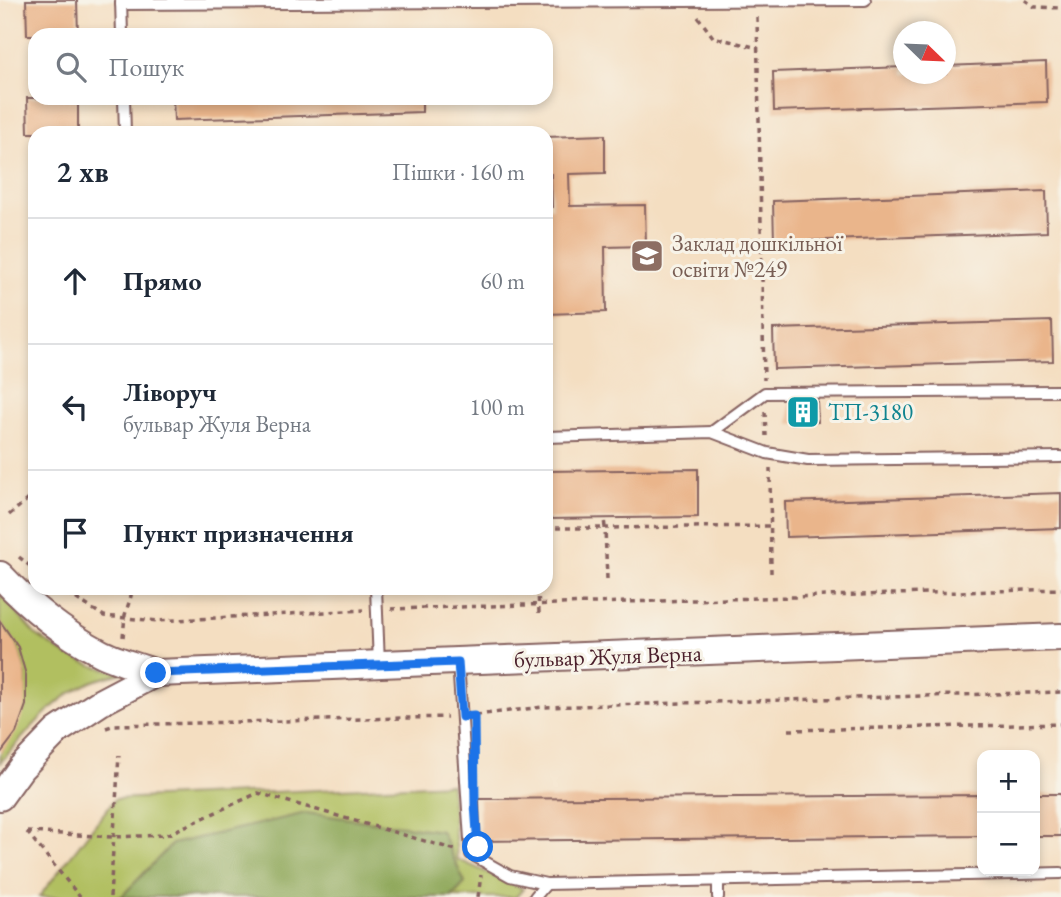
<!DOCTYPE html>
<html lang="uk">
<meta charset="utf-8">
<style>
body{margin:0;font-family:"EB Garamond",serif;background:#f6f6f7;color:#1f2937}
.controls{position:absolute;right:21px;bottom:21px;display:grid;overflow:hidden;border-radius:14px;box-shadow:0 4px 10px #0003}
.controls button{width:63px;height:63px;display:grid;place-items:center;padding:0;border:0;border-bottom:2px solid #e0e1e3;background:#fff;color:#1f2937;font:35px sans-serif}
.compass{position:absolute;left:893px;top:21px;width:63px;height:63px;border-radius:50%;background:#fff;box-shadow:0 4px 10px #0003;rotate:113deg}
.stop{position:absolute;width:21px;height:21px;margin:-16px;border:5px solid #1a73e8;border-radius:50%;background:#fff}
.stop.end{background:#1a73e8;border-color:#fff;box-shadow:0 2px 7px #0008}
.list{margin:0;padding:0;list-style:none}
h2{display:flex;justify-content:space-between;align-items:center;height:91px;margin:0;padding:0 28px;font-size:30px}
h2 small{font-size:23px;font-weight:400;color:#747a83}
.list li{display:grid;grid-template-columns:46px 1fr auto;gap:21px;align-items:center;box-sizing:border-box;height:126px;padding:0 28px;border-top:2px solid #e0e1e3}
.list b{display:block;font-size:26px;white-space:nowrap}
.list p{margin:0;font-size:23px;white-space:nowrap;color:#747a83}
.list em{font-size:23px;font-style:normal;color:#747a83}
.icon{flex:none;width:38px;height:38px;fill:none;stroke:currentColor;stroke-width:2;stroke-linecap:round;stroke-linejoin:round}
.map{position:relative;flex:none;width:1061px;height:897px;overflow:hidden}
.search{position:absolute;background:#fff;box-shadow:0 4px 10px #0003;left:28px;top:28px;width:525px;height:77px;display:flex;align-items:center;gap:18px;box-sizing:border-box;padding:0 24px;border-radius:21px;color:#747a83;font-size:26px}
.panel{position:absolute;background:#fff;box-shadow:0 4px 10px #0003;left:28px;top:126px;width:525px;height:469px;border-radius:21px}
.map>svg:first-child{display:block}
.green{fill:#b1bf61;stroke:#7e6f46;stroke-width:2}
.forest{fill:#8ca657;stroke:#6b6241;stroke-width:2}
.building{fill:#eab58b}
.lines{fill:none;stroke-linecap:round;stroke-linejoin:round}
.service-casing{stroke:#866260;stroke-width:14}
.tertiary-casing{stroke:#866260;stroke-width:30}
.path{stroke:#866260;stroke-width:3.5;stroke-dasharray:5 5;stroke-linecap:butt}
.service{stroke:#fff;stroke-width:10}
.tertiary{stroke:#fff;stroke-width:26}
.route{stroke:#1a73e8;stroke-width:9}
.labels{text-anchor:middle;dominant-baseline:central;stroke-width:6;stroke-linejoin:round;paint-order:stroke}
.education-label{font-size:23px;fill:#785e54;stroke:#f7f3e8;text-anchor:start}
.culture-label{font-size:23px;fill:#0d838f;stroke:#f7f3e8;text-anchor:start}
.street-label{font-size:23px;fill:#4a1f2b;stroke:#f7f3e8}
</style>
<div class="map">
<svg width="1061" height="897" viewBox="0 0 1061 897">
<rect width="100%" height="100%" fill="#f7f3e8"/>
<filter id="ink" filterUnits="userSpaceOnUse"><feTurbulence type="fractalNoise" baseFrequency=".0143" numOctaves="2"/><feDisplacementMap in="SourceGraphic" scale="14" xChannelSelector="R" yChannelSelector="G"/><feConvolveMatrix kernelMatrix="1 2 1 2 8 2 1 2 1" color-interpolation-filters="sRGB"/></filter>
<filter id="wash" filterUnits="userSpaceOnUse"><feTurbulence type="fractalNoise" baseFrequency=".00686" numOctaves="4" result="noise"/><feDisplacementMap in="SourceGraphic" scale="28" xChannelSelector="R" yChannelSelector="G"/><feGaussianBlur stdDeviation="1.57" result="paint"/><feColorMatrix in="noise" values="0 0 0 0 0 0 0 0 0 0 0 0 0 0 0 0 0 1.4 0 .05"/><feComposite in="paint" operator="in"/></filter>
<g filter="url(#wash)">
<rect width="100%" height="100%" fill="#f4dec1"/>
<!-- green -->
<g class="green">
<path d="M0,594l35,40 33,22 26,10 29,7c-11,3 -22,5 -32,9 -38,16 -64,51 -91,81v-9l25,-49 1,-30 -8,-28 -18,-25z"/>
<polygon points="451,784 457,859 523,889 516,897 39,897 115,799"/>
</g>
<!-- forest -->
<polygon class="forest" points="306,813 441,831 465,883 452,897 121,897 172,844"/>
<g id="blocks">
<!-- building -->
<g class="building">
<polygon points="26,0 77,0 78,35 27,35"/>
<polygon points="1046,62 1047,102 774,111 773,72 904,67 904,74 946,74 946,66"/>
<polygon points="27,98 78,98 78,133 28,133"/>
<polygon points="173,98 422,98 422,112 174,120"/>
<polygon points="605,135 605,173 569,174 570,206 645,205 646,246 605,247 606,312 546,314 546,207 552,207 551,174 546,174 546,137"/>
<polygon points="1046,191 1047,232 774,242 773,201"/>
<polygon points="1052,321 1053,361 774,369 773,329"/>
<polygon points="789,401 817,401 818,422 789,424"/>
<polygon points="698,469 698,517 546,519 546,471"/>
<polygon points="1061,493 1061,528 786,537 785,502"/>
<polygon points="0,621 18,647 26,675 26,705 16,733 0,754"/>
<rect x="1035" y="794" width="26" height="42"/>
<polygon points="982,795 982,836 480,841 479,799"/>
</g>
</g>
</g>
<g filter="url(#ink)">
<use href="#blocks" fill-opacity="0" stroke="#866260" stroke-width="2"/>
<g class="lines">
<defs>
<g id="service">
<polyline points="121,0 122,35"/>
<polyline points="121,4 865,0"/>
<polyline points="124,98 125,133"/>
<polyline points="712,432 765,393 1061,391"/>
<polyline points="546,437 712,432 767,453 808,460 1061,457"/>
<polyline points="376,588 379,664"/>
<polyline points="458,662 471,854 510,876 546,884 1061,873"/>
<polyline points="718,881 718,897"/>
<polyline points="535,897 546,884"/>
</g>
<g id="tertiary">
<path d="M0,575c29,31 61,57 99,77 17,9 38,14 57,21l905,-36"/>
<polyline points="0,797 21,768 57,731 101,702 156,673"/>
</g>
</defs>
<!-- service casing -->
<use href="#service" class="service-casing"/>
<!-- tertiary casing -->
<use href="#tertiary" class="tertiary-casing"/>
<!-- path -->
<g class="path">
<polyline points="1025,0 1035,7 1061,8"/>
<polyline points="698,17 713,37 758,48"/>
<polyline points="757,17 764,380"/>
<polyline points="765,412 766,436"/>
<polyline points="770,468 771,573"/>
<polyline points="9,515 35,493"/>
<polyline points="546,528 605,528 604,518"/>
<polyline points="19,557 35,570"/>
<polyline points="607,579 605,528 771,526"/>
<polyline points="59,588 104,616 158,621 363,610"/>
<polyline points="538,588 539,613"/>
<polyline points="391,609 1061,589"/>
<polyline points="123,637 125,615 131,596 131,588"/>
<polyline points="476,715 543,707 1061,692"/>
<polyline points="106,728 115,725 447,717"/>
<polyline points="789,730 1061,724"/>
<polyline points="27,832 113,837 166,835 258,793 456,850"/>
<polyline points="27,832 80,897"/>
<polyline points="110,897 119,755"/>
<polyline points="478,897 481,875"/>
</g>
<!-- service -->
<use href="#service" class="service"/>
<!-- tertiary -->
<use href="#tertiary" class="tertiary"/>
</g>
</g>
<g class="lines" filter="url(#ink)">
<!-- route -->
<polyline class="route" points="156,673 458,662 462,717 474,716 475,804 478,847"/>
</g>
<!-- icons -->
<defs>
<symbol id="school-square" viewBox="-11 -11 22 22"><rect x="-9" y="-9" width="18" height="18" rx="4" fill="#8d6e63" stroke="#f7f3e8"/><path d="M0-5L7-2L0 1L-7-2ZM-4 1L0 2.5L4 1V4Q0 6-4 4Z" fill="#fff"/></symbol>
<symbol id="building-square" viewBox="-11 -11 22 22"><rect x="-9" y="-9" width="18" height="18" rx="4" fill="#0f9aa8" stroke="#f7f3e8"/><path d="M-4-6H4V6H1V3H-1V6H-4ZM-2.5-4.3h1.7v1.8h-1.7ZM.8-4.3h1.7v1.8H.8ZM-2.5-1h1.7V.8h-1.7ZM.8-1h1.7V.8H.8Z" fill="#fff"/></symbol>
</defs>
<g fill-rule="evenodd">
<use href="#school-square" x="628" y="237" width="38" height="38"/>
<use href="#building-square" x="784" y="393" width="38" height="38"/>
</g>
<g class="labels">
<!-- education labels -->
<g class="education-label">
<text x="672" y="243">Заклад дошкільної<tspan x="672" dy="26">освіти №249</tspan></text>
</g>
<!-- culture labels -->
<g class="culture-label">
<text x="828" y="412">ТП-3180</text>
</g>
<!-- street labels -->
<g class="street-label">
<text transform="translate(608 656) rotate(-2)">бульвар Жуля Верна</text>
</g>
</g>
</svg>
<div class="controls">
<button>+</button>
<button>−</button>
</div>
<svg class="compass" viewBox="-18 -18 36 36"><path d="M0-13l5 13h-10z" fill="#e53935"/><path d="M0 13l5-13h-10z" fill="#747a83"/></svg>
<div class="stop" style="left:478px;top:847px"></div>
<div class="stop end" style="left:156px;top:673px"></div>
<div class="search"><svg class="icon" aria-label="search" viewBox="0 0 24 24"><circle cx="10" cy="10" r="6"/><path d="M15 15l6 6"/></svg>Пошук</div>
<section class="panel">
<h2>2 хв<small>Пішки · 160 m</small></h2>
<ul class="list">
<li><svg class="icon" aria-label="ahead" viewBox="0 0 24 24"><path d="M12 20V5M6 11l6-6 6 6"/></svg><div><b>Прямо</b></div><em>60 m</em></li>
<li><svg class="icon" aria-label="left" viewBox="0 0 24 24"><path d="M17 20v-9H6M10 6l-5 5 5 5"/></svg><div><b>Ліворуч</b><p>бульвар Жуля Верна</p></div><em>100 m</em></li>
<li><svg class="icon" aria-label="arrive" viewBox="0 0 24 24"><path d="M6 21V4h12l-3 4 3 4H6"/></svg><div><b>Пункт призначення</b></div></li>
</ul>
</section>
</div>
